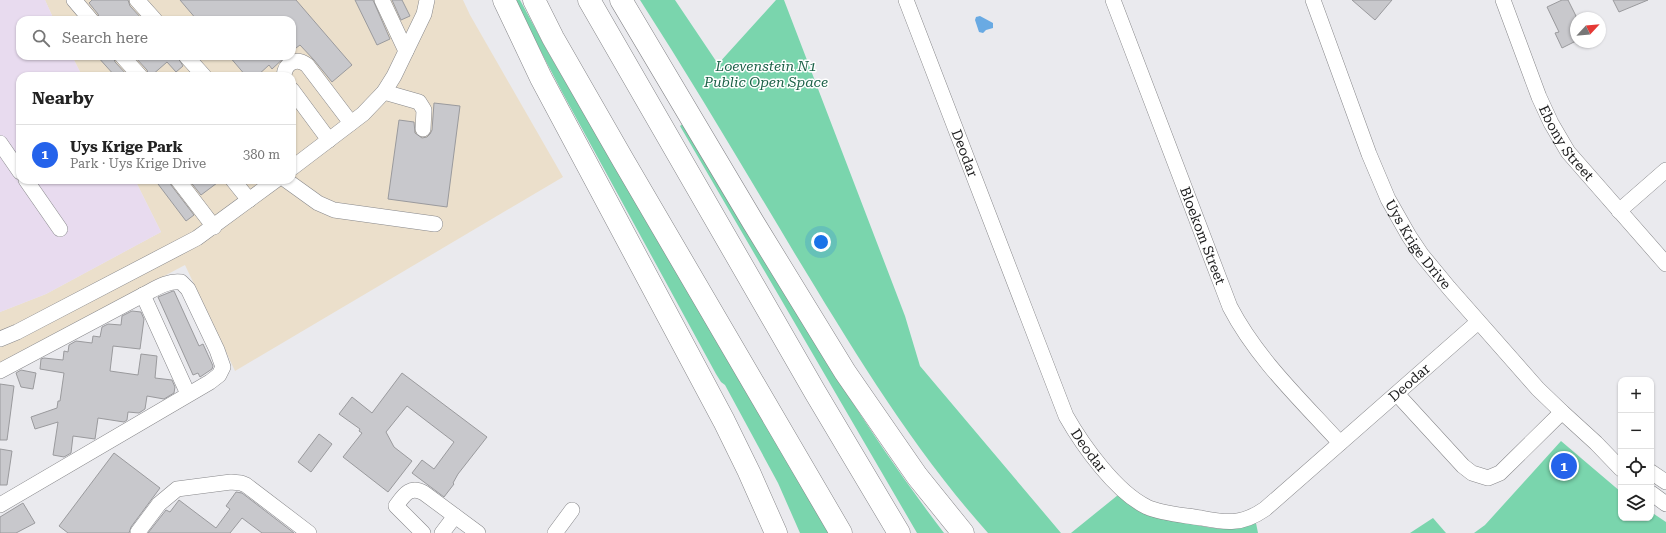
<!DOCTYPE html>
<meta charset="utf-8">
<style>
body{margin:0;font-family:"Roboto Serif",serif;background:#f6f6f6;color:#222}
.controls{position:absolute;right:12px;bottom:12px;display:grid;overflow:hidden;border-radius:8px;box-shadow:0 1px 3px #0004}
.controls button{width:36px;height:36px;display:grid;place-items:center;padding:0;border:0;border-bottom:1px solid #e0e0e0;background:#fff;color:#222;font:20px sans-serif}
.compass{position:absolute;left:1570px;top:12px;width:36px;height:36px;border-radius:50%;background:#fff;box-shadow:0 1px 3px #0004;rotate:64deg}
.you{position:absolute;left:821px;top:242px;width:14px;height:14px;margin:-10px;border:3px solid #fff;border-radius:50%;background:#1a73e8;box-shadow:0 0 0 6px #1a73e833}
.badge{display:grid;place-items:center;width:26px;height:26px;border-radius:50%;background:#2563eb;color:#fff;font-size:13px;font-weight:700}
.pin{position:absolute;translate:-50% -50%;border:2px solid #fff;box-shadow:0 1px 4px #0006}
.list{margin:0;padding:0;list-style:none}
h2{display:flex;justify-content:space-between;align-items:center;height:52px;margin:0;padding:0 16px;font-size:17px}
h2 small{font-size:13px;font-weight:400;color:#767676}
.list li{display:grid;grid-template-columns:26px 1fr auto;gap:12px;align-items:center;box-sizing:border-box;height:60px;padding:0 16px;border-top:1px solid #e0e0e0}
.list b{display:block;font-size:15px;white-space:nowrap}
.list p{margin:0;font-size:13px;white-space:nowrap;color:#767676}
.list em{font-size:13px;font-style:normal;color:#767676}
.icon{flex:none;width:22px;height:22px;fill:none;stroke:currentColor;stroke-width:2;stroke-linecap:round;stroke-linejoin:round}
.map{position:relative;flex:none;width:1666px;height:533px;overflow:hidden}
.search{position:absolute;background:#fff;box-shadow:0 1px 3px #0004;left:16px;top:16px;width:280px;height:44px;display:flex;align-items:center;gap:10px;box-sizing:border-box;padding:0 14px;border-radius:12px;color:#767676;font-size:15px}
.panel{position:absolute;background:#fff;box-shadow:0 1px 3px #0004;left:16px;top:72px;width:280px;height:112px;border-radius:12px}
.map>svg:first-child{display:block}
.commercial{fill:#ebdfcb}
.industrial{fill:#e8dbef}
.green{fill:#7ad5ad}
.water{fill:#69aae3}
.building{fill:#c8c8cc;stroke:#9a9a9d}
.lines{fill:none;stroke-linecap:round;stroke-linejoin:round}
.minor-casing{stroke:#87878a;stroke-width:16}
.highway-casing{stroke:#87878a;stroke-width:23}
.minor{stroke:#fff;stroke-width:15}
.highway{stroke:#fff;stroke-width:22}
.labels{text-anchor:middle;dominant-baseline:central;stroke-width:3;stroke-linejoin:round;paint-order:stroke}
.park-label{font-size:14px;font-style:italic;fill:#1d6349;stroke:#fff}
.street-label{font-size:14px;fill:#1b1b1c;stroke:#fff}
</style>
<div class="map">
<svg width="1666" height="533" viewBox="0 0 1666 533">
<rect width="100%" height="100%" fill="#eaeaee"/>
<!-- commercial -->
<polygon class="commercial" points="45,0 463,0 470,15 563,177 235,371 185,265 0,363 0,312 46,294 161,232 135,180 292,180 292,76 82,76 72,56 292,56 292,20 54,20"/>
<!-- industrial -->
<polygon class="industrial" points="0,0 45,0 54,20 20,20 20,56 72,56 82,76 20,76 20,180 135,180 161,232 46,294 0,312"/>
<!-- green -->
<g class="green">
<polygon points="514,0 520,0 548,52 829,533 800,533 778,483 725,385 721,382 716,374 562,92"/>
<path d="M640,0h35l43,64 58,-64h8l121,316 15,50 141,167h-73c-76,-85 -134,-182 -193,-279 -51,-85 -101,-170 -155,-254z"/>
<path d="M684,123c83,139 162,282 260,410h-27l-237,-407z"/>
<polygon points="1561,441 1621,492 1621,518 1651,518 1651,512 1666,522 1666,533 1474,533 1485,525"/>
<path d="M1118,495c23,20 44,25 73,29 26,5 39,8 65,-1l2,10h-187z"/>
<polygon points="1433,518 1446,533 1410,533"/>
</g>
<!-- water -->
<polygon class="water" points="980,16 993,23 993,28 986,30 983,33 979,32 975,20 976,17"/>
<!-- building -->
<g class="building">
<polygon points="92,0 128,0 130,6 143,20 100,20 98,14 89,3"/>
<polygon points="180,0 296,0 352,65 332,82 314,60 300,45 292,51 292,20 197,20"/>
<polygon points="355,0 373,0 390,39 377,45"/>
<polygon points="392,0 402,0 410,16 401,20"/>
<polygon points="1352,0 1392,0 1375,20"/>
<polygon points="1562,0 1568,0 1576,16 1576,41 1562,48 1555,33 1559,32 1547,7"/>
<polygon points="1613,0 1648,0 1619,12"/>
<polygon points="97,56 113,56 115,62 128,76 115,76"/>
<polygon points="134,56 177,56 183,66 176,72 167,62 151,76 149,76 147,70"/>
<polygon points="229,56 286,56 272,69 269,65 257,76 246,76"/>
<polygon points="434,103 460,106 447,207 388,199 399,120 414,122 415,133 422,138 427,137 430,134 432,130"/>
<polygon points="155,180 169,180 171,185 194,215 186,221"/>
<polygon points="189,180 221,180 201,195"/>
<polygon points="173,291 174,291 199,346 203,344 213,366 212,369 200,377 198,373 193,375 158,297"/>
<polygon points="132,311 141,312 144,319 140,349 113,346 110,371 138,375 141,354 157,356 155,378 172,380 175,387 174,393 164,399 147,396 145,409 139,413 128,412 127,420 124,422 98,418 95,439 73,436 71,453 64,457 53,455 58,422 35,429 31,417 57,408 58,401 60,401 64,373 40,369 41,359 44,358 63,360 64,351 68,352 69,345 76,341 92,343 93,336 100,337 102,327 108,324 121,325 122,316"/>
<polygon points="21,370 36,373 33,389 21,387 16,373"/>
<polygon points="402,373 487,437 458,474 453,483 454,484 444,497 412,473 422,460 434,469 454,442 407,406 386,432 394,447 412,461 388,492 343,457 362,433 359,431 360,429 339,414 352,397 372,413"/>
<polygon points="0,384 14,386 7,440 0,440"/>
<polygon points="319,434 332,444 311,472 298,462"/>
<polygon points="0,449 12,451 7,485 0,485"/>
<polygon points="114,453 160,488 131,527 129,533 68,533 59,526"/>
<polygon points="236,492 242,493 294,533 262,533 242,518 230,533 148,533 166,510 170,512 179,500 216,528 230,509 226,506"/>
<polygon points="23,503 35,523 16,533 0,533 0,517"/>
</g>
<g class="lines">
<defs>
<g id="minor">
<polyline points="74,0 91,20"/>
<polyline points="137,0 155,20"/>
<polyline points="382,0 406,51"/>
<path id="s1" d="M906,0l160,416c17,30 50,76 81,91 16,7 36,8 54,11 25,5 41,7 64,-9l213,-187"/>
<path id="s2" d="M1113,0l117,307c27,52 71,93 110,136"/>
<path id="s3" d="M1313,0l56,154 19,45 21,37 12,18 28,34 89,101 24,23 34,31 25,26"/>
<path id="s4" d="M1503,0l36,97 12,26 17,29 98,112"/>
<polyline points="122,56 140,76"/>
<polyline points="186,56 204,76"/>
<path d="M284,76c1,-13 12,-19 23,-11l44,58"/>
<polyline points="292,90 329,140"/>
<polyline points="384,92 419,102 424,110 423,129"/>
<polyline points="0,143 20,172"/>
<polyline points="292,168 363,114 384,92 394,76 424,14 427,0"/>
<polyline points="26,180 60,229"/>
<polyline points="178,180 214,227"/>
<polyline points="233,180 249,200"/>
<polyline points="286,180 318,203 334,210 435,224"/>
<polyline points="1619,211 1666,170"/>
<polyline points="143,295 188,394"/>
<polyline points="0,339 17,332 197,238 276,180"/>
<path d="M0,371l143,-76c12,-6 25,-15 38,-13l7,7 29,61 6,17 -4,8 -9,7 -210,123"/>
<polyline points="1397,394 1463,466 1472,473 1488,478 1500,473 1562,412"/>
<polyline points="1651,472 1666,482"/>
<polyline points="1651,493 1666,504"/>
<polyline points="138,532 159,504 177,489 231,482 241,483 246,485 309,533"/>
<path d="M423,533l-27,-27c8,-11 14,-21 28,-13l54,40"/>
<polyline points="442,533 455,516"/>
<polyline points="555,533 572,510"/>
</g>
<g id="highway">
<polyline points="504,0 541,78 724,421 749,472 776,533"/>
<polyline points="534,0 553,38 623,160 841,533"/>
<polyline points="589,0 815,392 899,533"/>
<polyline points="621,0 753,222 845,372 917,476 963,533"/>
</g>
</defs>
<!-- minor casing -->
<use href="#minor" class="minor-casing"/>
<!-- highway casing -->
<use href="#highway" class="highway-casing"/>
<!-- minor -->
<use href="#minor" class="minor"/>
<!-- highway -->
<use href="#highway" class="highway"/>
</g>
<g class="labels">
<!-- park labels -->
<g class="park-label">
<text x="766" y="66">Loevenstein N1<tspan x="766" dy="16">Public Open Space</tspan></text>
</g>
<!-- street labels -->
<g class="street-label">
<text stroke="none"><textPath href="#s4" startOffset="157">Ebony Street</textPath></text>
<text stroke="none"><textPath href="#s1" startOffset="164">Deodar</textPath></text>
<text stroke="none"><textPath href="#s2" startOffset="252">Bloekom Street</textPath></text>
<text stroke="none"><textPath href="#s3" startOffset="267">Uys Krige Drive</textPath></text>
<text stroke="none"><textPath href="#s1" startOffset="883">Deodar</textPath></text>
<text stroke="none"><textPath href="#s1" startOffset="487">Deodar</textPath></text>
</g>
</g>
</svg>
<div class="controls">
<button>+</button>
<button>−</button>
<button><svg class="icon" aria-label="locate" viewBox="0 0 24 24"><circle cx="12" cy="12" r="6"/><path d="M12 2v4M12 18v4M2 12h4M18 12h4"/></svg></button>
<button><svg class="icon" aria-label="layers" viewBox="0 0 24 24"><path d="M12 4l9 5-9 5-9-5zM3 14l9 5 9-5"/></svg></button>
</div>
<svg class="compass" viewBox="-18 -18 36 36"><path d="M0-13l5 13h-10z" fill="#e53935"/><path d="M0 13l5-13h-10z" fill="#767676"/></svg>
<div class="you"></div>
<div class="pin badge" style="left:1564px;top:466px">1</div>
<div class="search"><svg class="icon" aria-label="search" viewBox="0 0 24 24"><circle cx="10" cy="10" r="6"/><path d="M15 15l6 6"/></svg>Search here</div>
<section class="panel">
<h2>Nearby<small></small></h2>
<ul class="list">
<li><span class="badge">1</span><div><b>Uys Krige Park</b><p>Park · Uys Krige Drive</p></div><em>380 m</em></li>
</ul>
</section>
</div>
